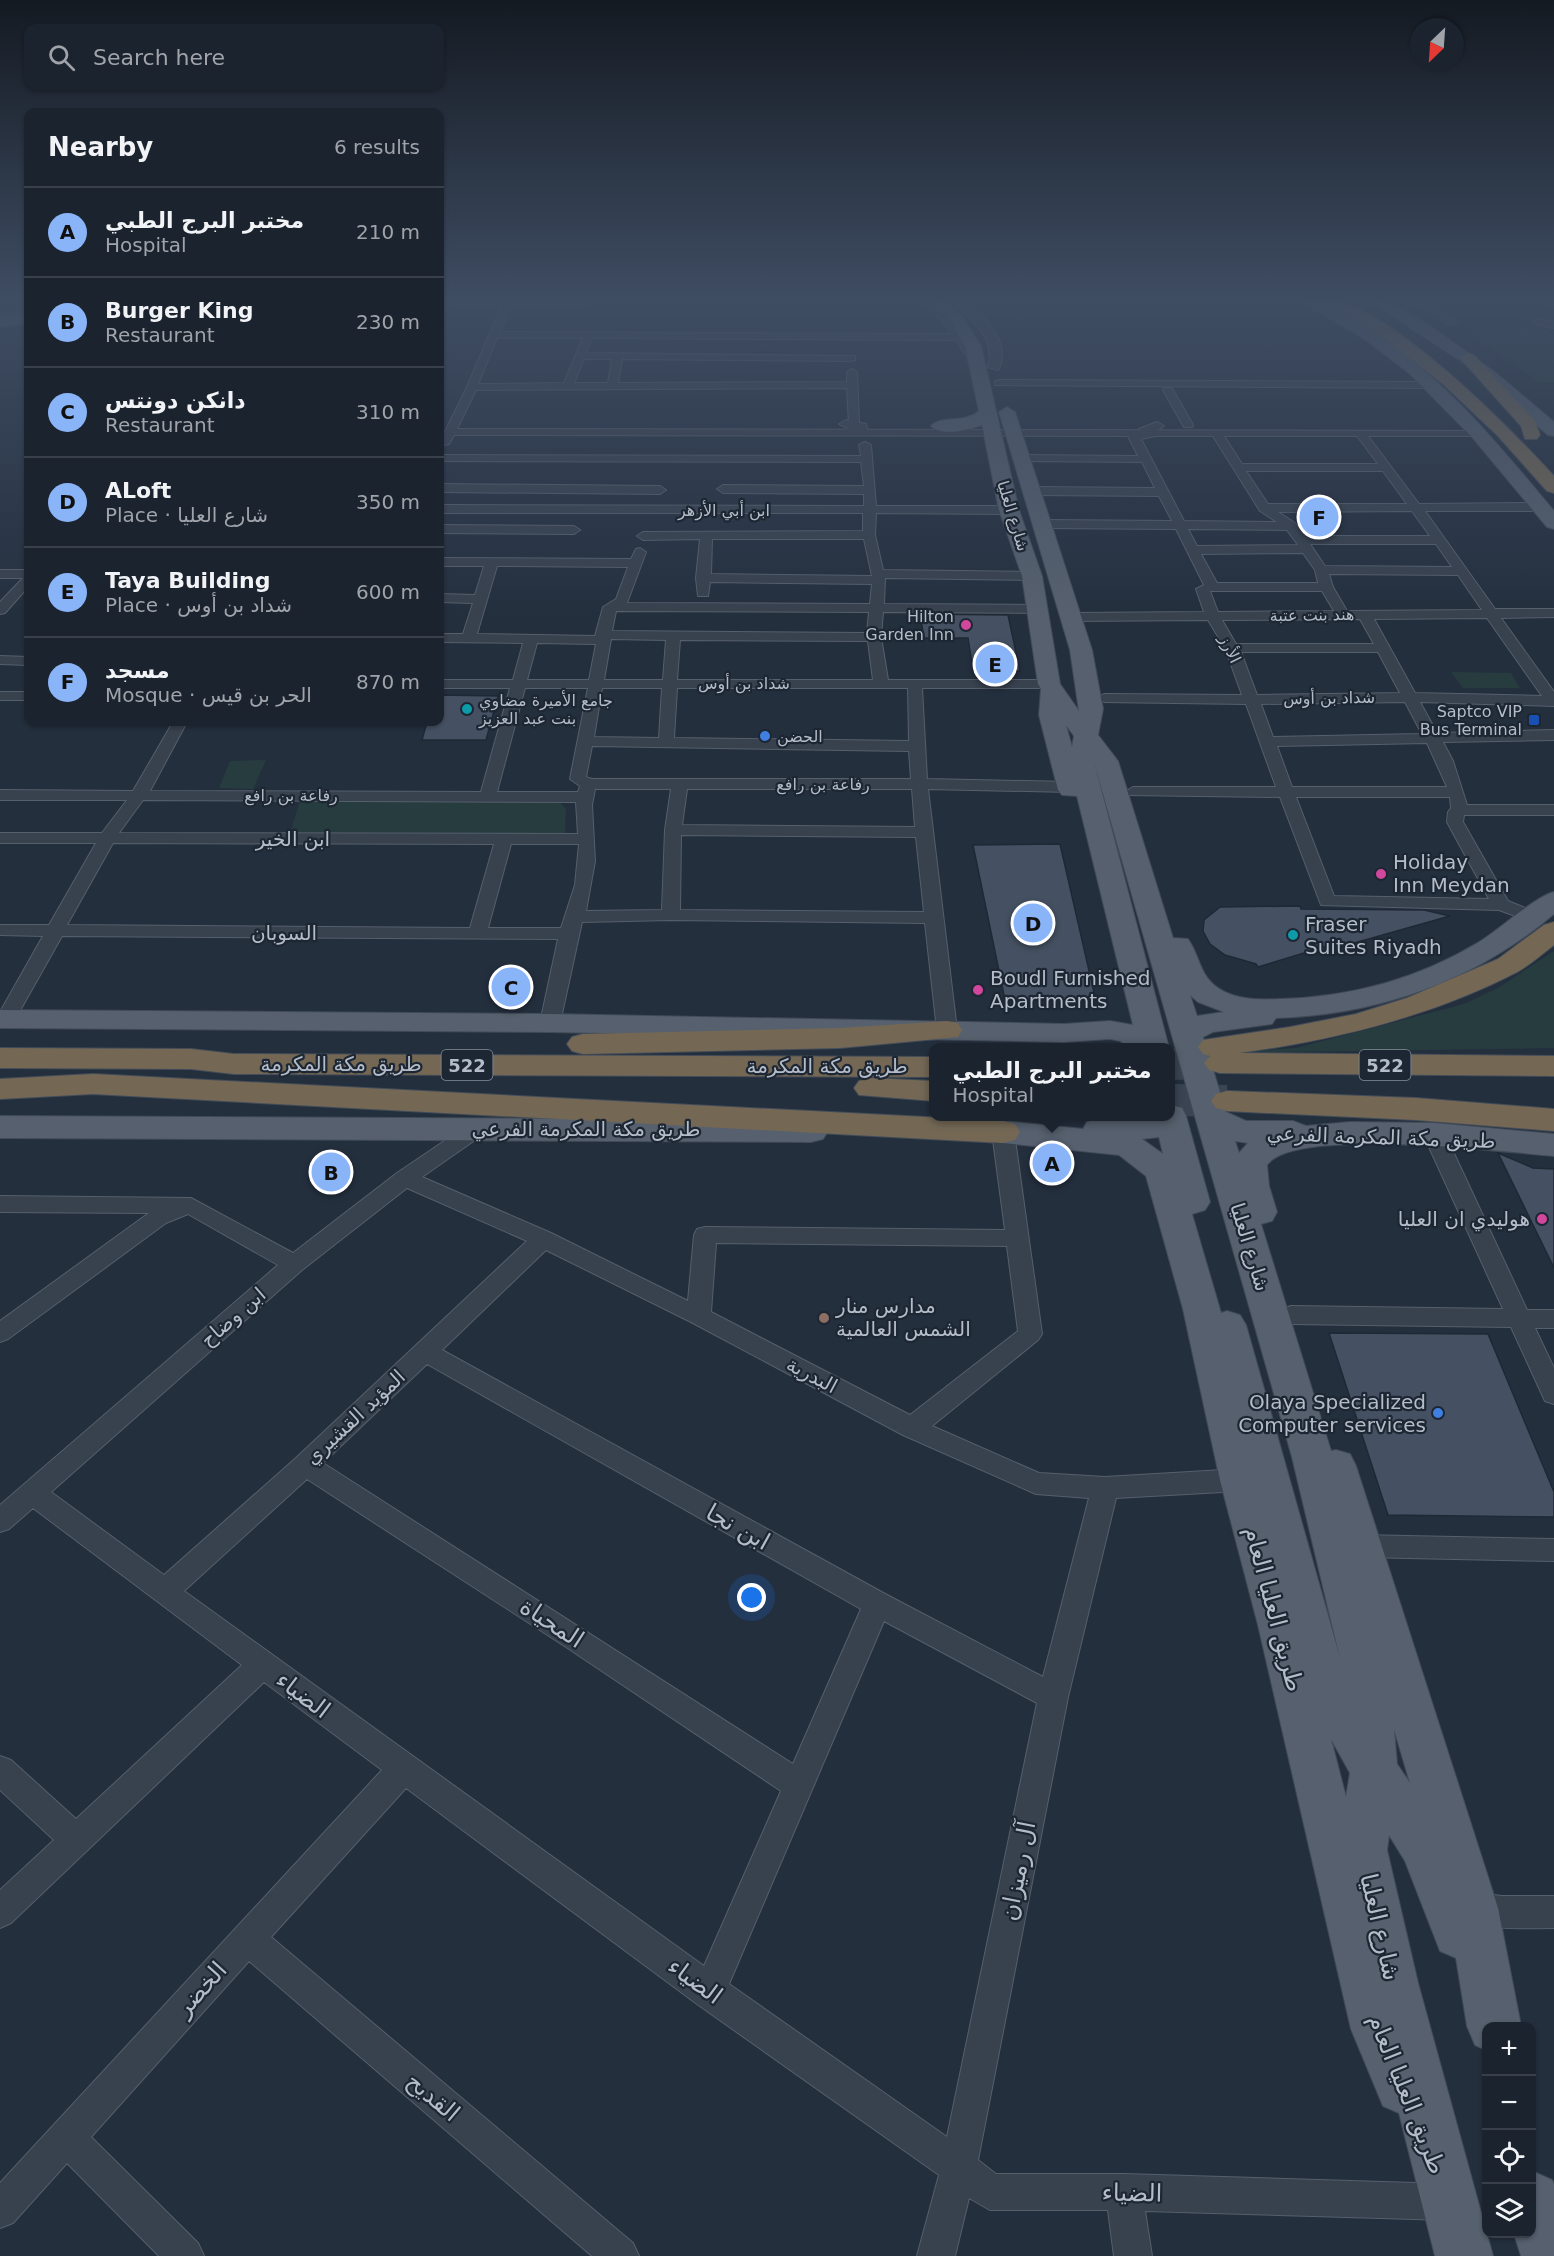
<!DOCTYPE html>
<meta charset="utf-8">
<style>
body{margin:0;font-family:"DejaVu Sans",Cairo,sans-serif;background:#242b36;color:#f1f3f6}
.controls{position:absolute;right:18px;bottom:18px;display:grid;overflow:hidden;border-radius:12px;box-shadow:0 2px 4px #0004}
.controls button{width:54px;height:54px;display:grid;place-items:center;padding:0;border:0;border-bottom:2px solid #39404a;background:#1b232e;color:#f1f3f6;font:30px sans-serif}
.compass{position:absolute;left:1410px;top:18px;width:54px;height:54px;border-radius:50%;background:#1b232e;box-shadow:0 2px 4px #0004;rotate:205deg}
.you{position:absolute;left:752px;top:1598px;width:21px;height:21px;margin:-15px;border:4px solid #fff;border-radius:50%;background:#1a73e8;box-shadow:0 0 0 9px #1a73e833}
.badge{display:grid;place-items:center;width:39px;height:39px;border-radius:50%;background:#8ab4f8;color:#111;font-size:20px;font-weight:700}
.pin{position:absolute;translate:-50% -50%;border:3px solid #fff;box-shadow:0 2px 6px #0006}
.popup{position:absolute;left:929px;top:1043px;width:246px;height:78px;box-sizing:border-box;display:grid;place-content:center;border-radius:12px;background:#1b232e;filter:drop-shadow(0 2px 4px #0005);font-size:20px;white-space:nowrap;color:#a0a4aa}
.popup b{font-size:22px;color:#f1f3f6}
.popup::after{content:'';position:absolute;left:50%;top:100%;margin-left:-12px;border:12px solid transparent;border-top-color:#1b232e}
.list{margin:0;padding:0;list-style:none}
h2{display:flex;justify-content:space-between;align-items:center;height:78px;margin:0;padding:0 24px;font-size:26px}
h2 small{font-size:20px;font-weight:400;color:#a0a4aa}
.list li{display:grid;grid-template-columns:39px 1fr auto;gap:18px;align-items:center;box-sizing:border-box;height:90px;padding:0 24px;border-top:2px solid #39404a}
.list b{display:block;font-size:22px;white-space:nowrap}
.list p{margin:0;font-size:20px;white-space:nowrap;color:#a0a4aa}
.list em{font-size:20px;font-style:normal;color:#a0a4aa}
.icon{flex:none;width:33px;height:33px;fill:none;stroke:currentColor;stroke-width:2;stroke-linecap:round;stroke-linejoin:round}
.map{position:relative;flex:none;width:1554px;height:2256px;overflow:hidden}
.search{position:absolute;background:#1b232e;box-shadow:0 2px 4px #0004;left:24px;top:24px;width:420px;height:66px;display:flex;align-items:center;gap:15px;box-sizing:border-box;padding:0 21px;border-radius:12px;color:#a0a4aa;font-size:22px}
.panel{position:absolute;background:#1b232e;box-shadow:0 2px 4px #0004;left:24px;top:108px;width:420px;height:618px;border-radius:12px}
.map>svg:first-child{display:block}
.green{fill:#263c3f}
.building{fill:#455162;stroke:#1f2835;stroke-width:1.5}
.lines{fill:none;stroke-linecap:round;stroke-linejoin:round}
.motorway-tunnel{stroke:#3a4453;stroke-width:32;stroke-dasharray:32 16;stroke-linecap:butt}
.minor-casing{stroke:#565f6c;stroke-width:2}
.tertiary-casing{stroke:#565f6c;stroke-width:2}
.secondary-casing{stroke:#565f6c;stroke-width:2}
.primary-casing{stroke:#414a57;stroke-width:2}
.motorway-casing{stroke:#434c59;stroke-width:2}
.minor{fill:#38414e;fill-rule:evenodd}
.tertiary{fill:#38414e;fill-rule:evenodd}
.secondary{fill:#465061;fill-rule:evenodd}
.primary{fill:#56606e;fill-rule:evenodd}
.motorway{fill:#746855;fill-rule:evenodd}
.hotel-dot{fill:#d1479c;stroke:#1d2633;stroke-width:2}
.culture-dot{fill:#0f9aa8;stroke:#1d2633;stroke-width:2}
.transit-dot{fill:#1a4fb4;stroke:#1d2633;stroke-width:2}
.shop-dot{fill:#3f7fe0;stroke:#1d2633;stroke-width:2}
.education-dot{fill:#8d6e63;stroke:#1d2633;stroke-width:2}
.labels{text-anchor:middle;dominant-baseline:central;stroke-width:4.5;stroke-linejoin:round;paint-order:stroke}
.far-street-label{font-size:16px;fill:#b4bcc9;stroke:#1d2633}
.far-poi-label{font-size:16px;fill:#b4bcc9;stroke:#1d2633;text-anchor:end}
.shield{fill:#1d2633;stroke:#878f9c;stroke-width:1.5}
.shield-label{font-size:18px;font-weight:bold;fill:#b4bcc9}
.street-label{font-size:20px;fill:#b4bcc9;stroke:#1d2633}
.poi-label{font-size:20px;fill:#b4bcc9;stroke:#1d2633;text-anchor:start}
.near-street-label{font-size:24px;fill:#b4bcc9;stroke:#1d2633}
</style>
<div class="map">
<svg width="1554" height="2256" viewBox="0 0 1554 2256">
<rect width="100%" height="100%" fill="#242f3e"/>
<!-- green -->
<g class="green">
<polygon points="1538,327 1554,334 1554,382 1540,382 1464,331"/>
<polygon points="1451,672 1511,673 1520,688 1463,688"/>
<polygon points="266,760 253,789 219,788 230,761"/>
<polygon points="549,800 561,803 566,809 565,836 290,833 300,801"/>
<polygon points="1554,951 1554,1048 1223,1053 1296,1048 1464,1004 1498,988"/>
</g>
<!-- building -->
<g class="building">
<polygon points="920,614 1008,615 1020,671 973,670 968,638 924,638"/>
<polygon points="440,695 498,696 486,740 422,740 427,722 440,722"/>
<polygon points="1060,844 1096,1001 1005,1000 973,845"/>
<polygon points="1300,906 1301,909 1424,910 1450,916 1333,949 1330,945 1258,967 1256,964 1225,955 1210,944 1203,931 1204,920 1220,907"/>
<polygon points="1498,1153 1533,1168 1554,1169 1554,1268"/>
<polygon points="1329,1333 1488,1334 1554,1492 1554,1517 1388,1515"/>
</g>
<g class="lines">
<!-- motorway-tunnel -->
<g class="motorway-tunnel">
<polyline points="1170,1064 1216,1063"/>
<polyline points="1170,1100 1227,1101"/>
</g>
<defs>
<g id="minor">
<polygon points="1403,298 1414,298 1457,322 1449,324"/>
<polygon points="1532,298 1544,298 1554,303 1554,309"/>
<path d="M440,301h145l5,3 -5,3h-75l-10,25 459,2 5,3 -5,3 -367,-2 -6,15 269,3v4l-4,1 -229,-2 -4,24 229,-1v-10l5,-3 5,3 2,52 -5,3 -5,-3 -2,-36 -371,2 -19,39 1023,2v4l-4,1h-108l51,68 122,-1 6,4 -6,4h-116l70,98h59v8l-53,1 53,74v14l-134,-4 17,31 117,-3v10l-111,2 10,19 14,44h87v10h-90l-1,7 45,79 32,13 3,4 -9,5 -35,-13 -178,-5 -41,-108 -153,-2 -2,-3 8,-5h143l-30,-83 -142,-2 -7,-4 7,-4 138,1 -17,-47 -17,-28 -138,1 -7,-4 7,-4 134,-1 -8,-23 8,-4 -28,-56 -134,-1 -6,-4 6,-4 130,1 -13,-25 -127,-1 -6,-4 6,-4 123,1 -13,-26 -121,-1 -6,-3 6,-3 117,1 -10,-20 -674,-1 -5,9 -4,1 -5,-3 27,-55 34,-80h-61zM497,338h86l-19,45 -86,1zM584,359h28l-4,24h-34zM1155,436h58l47,75 17,11 -93,-1 -43,-82zM1224,436h133l21,28h-136zM1246,471h137l24,33h-139zM1412,511l18,25h-125l-10,-13 -17,-11zM1188,529l99,1 11,15 -101,1zM1310,544h126l16,23 -127,-1zM1303,553l12,17 3,13h-101l-16,-29zM1329,574l129,1 24,35 -135,1 -14,-24zM1210,591h112l12,20 -116,1zM1487,618l55,78 -127,-3 -41,-74zM1360,619l14,25h-138l-14,-24zM1241,652h137l22,41 -143,2zM1405,702l17,32 -149,3 -12,-33zM1427,743l20,44h-155l-15,-41zM1296,797h154l1,11 -3,4 -1,10 42,77 -155,-3z"/>
<polygon points="1537,319 1554,322 1554,328 1534,324 1532,322"/>
<polygon points="999,380 1430,382 1435,385 1430,388 995,385 995,381"/>
<polygon points="1164,388 1172,388 1193,425 1192,427 1184,427 1163,390"/>
<path d="M865,442l6,3 5,61h133l6,4 -6,4 -133,-1 -1,22 8,35 149,2 7,4 -7,4 -147,-2 -1,26 155,1 7,4 -7,4 -156,-1 -2,25 7,43h161l7,4 -7,4h-127l5,91 143,3 8,5 -8,5 -142,-3 29,241 -3,4h-14l-3,-4 -12,-107 -254,-3 -89,2 -22,101 -10,6 -10,-6 18,-84 -496,-3 -49,87h-13v-11l43,-76 -43,-1v-10h49l47,-82h-96v-10h102l25,-33h-127v-10l133,1 40,-69h14l-37,69 331,1 29,-104h-70v-8h73l10,-37 -83,-1v-8h23l10,-31 -33,-1v-8l35,1 9,-29h-44v-8l191,1 5,-10 4,-1 6,4 -19,51 243,1 2,-20 -162,-2 -2,14h-10l-2,-18 4,-39 -57,1 -6,-4 6,-4 220,-1v-18h-423v-8l424,1v-12l-141,-1 -6,-4 6,-4 141,1 -3,-24 -421,-1v-6l421,1 -2,-11zM712,539h152l8,37 -161,-2zM497,566l131,1 -12,32 -13,8 -8,29 -118,-2zM616,611l253,1 -2,21 -255,-2zM611,639l55,1 -3,40h-59zM680,640l188,1 5,39h-196zM537,643l59,1 -7,36h-62zM525,688h63l-18,91 10,7 -2,6h-81zM602,688h60l-3,50 -65,-1zM677,688h231l1,53 -235,-3zM592,746l317,5 2,28h-319l-6,-2zM595,789h76l-6,41 -3,80 -76,1 9,-50 -3,-56zM687,789h225l3,38 -233,-2zM143,800l433,2 2,32 -459,-1zM681,835l235,2 8,75 -244,-2zM113,843l381,1 -24,84 -403,-3zM511,844h68l-4,41 -14,43h-73z"/>
<polygon points="440,484 660,486 666,490 660,494 440,492"/>
<polygon points="440,525 574,526 580,530 574,534 440,533"/>
<polygon points="0,570 28,570 28,587 5,613 0,614 0,602 23,578 0,578"/>
<polygon points="0,656 28,657 28,665 0,664"/>
<rect x="0" y="692" width="28" height="8"/>
<path d="M478,1121l7,2 3,5 -3,5 -63,44 129,56 137,68 6,-66 3,-6 8,-2 300,3 -13,-98 4,-5h14l4,5 28,202 -4,6 -106,86 107,47 66,4 135,-8 9,4 4,7 -4,7 -9,4 -124,7 -48,199 -90,463 18,14h128l324,10 13,5 5,13 -5,13 -13,5 -303,-9 7,45h-38l-6,-46h-118l-21,-12 -14,58h-38l22,-81 -242,-171 -291,-216 -135,149 362,306 6,13h-47l-343,-295 -158,176 107,106 6,13h-45l-92,-93 -54,60 -13,5v-45l382,-413 -118,-88 -253,241 -11,5v-38l54,-50 -54,-50v-34l11,4 65,59 166,-154 -209,-157 -24,21 -9,3v-27l278,-240 -90,-51 -22,9 -158,116 -8,3v-21l149,-108 -149,-1v-16l191,2 102,55 104,-80 74,-50zM407,1188l120,53 -231,217 -132,117 -113,-83 251,-222zM716,1243l291,3 11,85 -108,84 -199,-103zM546,1250l145,72 212,113 133,59 53,4 -46,179 -156,-82 -445,-245zM427,1364l434,245 -68,155 -470,-301zM307,1479l259,168 215,144 -77,175 -520,-375zM884,1621l153,82 -90,434 -218,-153z"/>
<polygon points="1434,1127 1441,1129 1445,1134 1527,1310 1554,1310 1554,1328 1535,1328 1554,1368 1554,1404 1545,1401 1511,1327 1291,1324 1283,1321 1279,1315 1283,1309 1291,1306 1503,1309 1423,1134 1427,1129"/>
<polygon points="1360,1535 1554,1539 1554,1561 1360,1557 1350,1554 1346,1546 1350,1538"/>
<path d="M1473,1892l28,4h53v32c-31,0 -64,3 -92,-9l-5,-11 5,-11z"/>
</g>
<g id="tertiary">
<polygon points="919,298 930,298 950,316 981,359 979,362 971,362 942,320"/>
<path d="M951,298h12c19,16 50,44 35,72l-10,-3c9,-33 -20,-47 -37,-69z"/>
<polygon points="846,420 866,424 867,430 860,434 845,435 843,432 848,428 839,424"/>
<polygon points="1157,422 1164,426 1158,430 1158,435 1148,435 1139,429"/>
</g>
<polygon id="secondary" points="28,311 28,319 0,321 0,313"/>
<g id="primary">
<path d="M929,298h15l19,20 18,28 38,164 23,66 18,108 19,27 -9,-61 -71,-238 8,-5 8,5 77,238 11,59 -5,26 20,26 55,177 15,1c12,17 11,36 30,49 18,12 42,12 62,11 71,-2 138,-20 199,-57 20,-12 57,-46 75,-50v22c-79,67 -176,101 -278,104l-4,6 -59,8 -10,5 23,75 20,9h47l13,5 44,-4 84,1 120,11v22c-48,-4 -260,-30 -287,9l2,21 8,26 -5,9 -11,3 70,227 5,-1 14,4 6,12 142,442 23,118h-35v24l-11,-5 -8,-19 -11,-68 -16,-7 -35,-90 -16,-26 -2,15 31,133 75,273h-58l-36,-143 -16,-7 -32,-77 -93,-404 -38,-145 -37,-171 -37,-133 -27,-21 -116,-12 -12,-3 -5,-8 5,-8 12,-3 80,8 4,-7 12,-3 71,-3v-11l12,3 4,8 24,86 -5,8 -13,4 29,99 6,-2 13,4 6,10 94,333 -48,-201 -198,-695 75,286h-38l-11,-7 -10,-2 -46,3 -514,-10 -550,-4v-18l550,4 514,10 46,-3 23,4 -56,-229 -15,-1 -4,-5 -19,-75 2,-26 -3,-5 -16,-108 -23,-66 -17,-85c-13,5 -41,12 -51,1 10,-11 33,-2 48,-15l-14,-65 -13,-23zM1066,725l8,11 -2,11zM1190,995l8,7 26,10 -27,4zM1159,1137l4,17 -21,-15zM1235,1141l13,2 -9,10zM1394,1729l16,54 -13,-19zM1331,1739l19,34 -4,24z"/>
<path d="M1296,298c21,-1 36,10 55,20 83,47 143,121 203,193v18l-7,-2 -75,-90 -62,-63 -44,-34z"/>
<polygon points="1364,298 1381,298 1426,323 1495,372 1554,422 1554,436 1548,435 1461,361"/>
<polygon points="28,315 28,323 0,327 0,319"/>
<polygon points="0,1116 811,1120 823,1123 828,1131 823,1139 811,1142 0,1138"/>
<polygon points="1532,2171 1552,2180 1554,2184 1554,2256 1521,2256 1514,2234 1532,2234"/>
</g>
<g id="motorway">
<path d="M1318,298c63,-3 193,131 236,178v17l-7,-2 -50,-56 -54,-51 -58,-45z"/>
<polygon points="1468,353 1474,355 1535,421 1540,435 1537,439 1525,439 1521,426 1460,358"/>
<path d="M1554,922v23c-12,9 -24,20 -37,27 -87,45 -182,68 -278,81l315,3v20l-334,-3 -11,-3 -5,-7 6,-7 -7,-2 -5,-7 5,-7 87,-13 66,-13 51,-16 91,-39 46,-34z"/>
<polygon points="947,1021 958,1023 962,1030 958,1037 840,1048 583,1054 572,1051 567,1044 572,1037 583,1034 840,1028"/>
<polygon points="0,1048 191,1049 234,1054 934,1057 934,1077 234,1074 191,1069 0,1068"/>
<polygon points="93,1074 1003,1121 1015,1124 1020,1132 1015,1140 1003,1143 93,1094 0,1099 0,1079"/>
<polygon points="870,1078 934,1081 934,1101 859,1095 854,1088 859,1081"/>
<polygon points="1227,1091 1416,1098 1554,1109 1554,1131 1416,1120 1227,1111 1216,1108 1211,1101 1216,1094"/>
</g>
</defs>
<!-- minor casing -->
<use href="#minor" class="minor-casing"/>
<!-- tertiary casing -->
<use href="#tertiary" class="tertiary-casing"/>
<!-- secondary casing -->
<use href="#secondary" class="secondary-casing"/>
<!-- primary casing -->
<use href="#primary" class="primary-casing"/>
<!-- motorway casing -->
<use href="#motorway" class="motorway-casing"/>
<!-- minor -->
<use href="#minor" class="minor"/>
<!-- tertiary -->
<use href="#tertiary" class="tertiary"/>
<!-- secondary -->
<use href="#secondary" class="secondary"/>
<!-- primary -->
<use href="#primary" class="primary"/>
<!-- motorway -->
<use href="#motorway" class="motorway"/>
</g>
<!-- sky -->
<linearGradient id="sky" x2="0" y2="1"><stop stop-color="#141a22"/><stop offset="0.49" stop-color="#3f4d63"/><stop offset="1" stop-color="#3f4d63" stop-opacity="0"/></linearGradient>
<rect width="1554" height="614" fill="url(#sky)"/>
<!-- markers -->
<g class="hotel-dot">
<circle cx="966" cy="625" r="6"/>
<circle cx="1381" cy="874" r="6"/>
<circle cx="978" cy="990" r="6"/>
<circle cx="1542" cy="1219" r="6"/>
</g>
<g class="culture-dot">
<circle cx="467" cy="709" r="6"/>
<circle cx="1293" cy="935" r="6"/>
</g>
<rect class="transit-dot" x="1528" y="714" width="12" height="12" rx="3"/>
<g class="shop-dot">
<circle cx="765" cy="736" r="6"/>
<circle cx="1438" cy="1413" r="6"/>
</g>
<circle class="education-dot" cx="824" cy="1318" r="6"/>
<g class="labels">
<!-- far-street labels -->
<g class="far-street-label">
<text x="724" y="510">ابن أبي الأزهر</text>
<text transform="translate(1013 516) rotate(73)">شارع العليا</text>
<text transform="translate(1312 615) rotate(-1)">هند بنت عتبة</text>
<text transform="translate(1230 649) rotate(64)">الأرز</text>
<text x="744" y="683">شداد بن أوس</text>
<text transform="translate(1329 698) rotate(-1)">شداد بن أوس</text>
<text x="823" y="784">رفاعة بن رافع</text>
<text x="291" y="795">رفاعة بن رافع</text>
</g>
<!-- far-poi labels -->
<g class="far-poi-label">
<text x="954" y="616">Hilton<tspan x="954" dy="18">Garden Inn</tspan></text>
<text x="479" y="700" text-anchor="start">جامع الأميرة مضاوي<tspan x="479" dy="18">بنت عبد العزيز</tspan></text>
<text x="1522" y="711">Saptco VIP<tspan x="1522" dy="18">Bus Terminal</tspan></text>
<text x="777" y="736" text-anchor="start">الحضن</text>
</g>
<!-- shield labels -->
<g class="shield">
<rect x="441.5" y="1050" width="51" height="30" rx="4.5"/>
<rect x="1359.5" y="1050" width="51" height="30" rx="4.5"/>
</g>
<g class="shield-label">
<text x="467" y="1065">522</text>
<text x="1385" y="1065">522</text>
</g>
<!-- street labels -->
<g class="street-label">
<text x="293" y="839">ابن الخير</text>
<text x="284" y="933">السوبان</text>
<text x="341" y="1064">طريق مكة المكرمة</text>
<text x="827" y="1066">طريق مكة المكرمة</text>
<text x="586" y="1129">طريق مكة المكرمة الفرعي</text>
<text transform="translate(1381 1137) rotate(2)">طريق مكة المكرمة الفرعي</text>
<text transform="translate(1250 1247) rotate(73)">شارع العليا</text>
<text transform="translate(233 1317) rotate(-41)">ابن وضاح</text>
<text transform="translate(812 1375) rotate(28)">البدرية</text>
<text transform="translate(355 1417) rotate(-43)">المؤيد القشيري</text>
</g>
<!-- poi labels -->
<g class="poi-label">
<text x="1393" y="862">Holiday<tspan x="1393" dy="23">Inn Meydan</tspan></text>
<text x="1305" y="924">Fraser<tspan x="1305" dy="23">Suites Riyadh</tspan></text>
<text x="990" y="978">Boudl Furnished<tspan x="990" dy="23">Apartments</tspan></text>
<text x="1530" y="1219" text-anchor="end">هوليدي ان العليا</text>
<text x="836" y="1306">مدارس منار<tspan x="836" dy="23">الشمس العالمية</tspan></text>
<text x="1426" y="1402" text-anchor="end">Olaya Specialized<tspan x="1426" dy="23">Computer services</tspan></text>
</g>
<!-- near-street labels -->
<g class="near-street-label">
<text transform="translate(738 1527) rotate(29)">ابن نجا</text>
<text transform="translate(1274 1609) rotate(75)">طريق العليا العام</text>
<text transform="translate(552 1623) rotate(33)">المحياة</text>
<text transform="translate(303 1695) rotate(37)">الضياء</text>
<text transform="translate(1018 1871) rotate(-79)">آل رميزان</text>
<text transform="translate(1380 1927) rotate(77)">شارع العليا</text>
<text transform="translate(695 1981) rotate(36)">الضياء</text>
<text transform="translate(201 1989) rotate(-48)">الخضر</text>
<text transform="translate(1407 2094) rotate(68)">طريق العليا العام</text>
<text transform="translate(433 2097) rotate(40)">القديح</text>
<text transform="translate(1132 2193) rotate(1)">الضياء</text>
</g>
</g>
</svg>
<div class="controls">
<button>+</button>
<button>−</button>
<button><svg class="icon" aria-label="locate" viewBox="0 0 24 24"><circle cx="12" cy="12" r="6"/><path d="M12 2v4M12 18v4M2 12h4M18 12h4"/></svg></button>
<button><svg class="icon" aria-label="layers" viewBox="0 0 24 24"><path d="M12 4l9 5-9 5-9-5zM3 14l9 5 9-5"/></svg></button>
</div>
<svg class="compass" viewBox="-18 -18 36 36"><path d="M0-13l5 13h-10z" fill="#e53935"/><path d="M0 13l5-13h-10z" fill="#a0a4aa"/></svg>
<div class="you"></div>
<div class="pin badge" style="left:1052px;top:1163px">A</div>
<div class="popup"><b>مختبر البرج الطبي</b>Hospital</div>
<div class="pin badge" style="left:331px;top:1172px">B</div>
<div class="pin badge" style="left:511px;top:987px">C</div>
<div class="pin badge" style="left:1033px;top:923px">D</div>
<div class="pin badge" style="left:995px;top:664px">E</div>
<div class="pin badge" style="left:1319px;top:517px">F</div>
<div class="search"><svg class="icon" aria-label="search" viewBox="0 0 24 24"><circle cx="10" cy="10" r="6"/><path d="M15 15l6 6"/></svg>Search here</div>
<section class="panel">
<h2>Nearby<small>6 results</small></h2>
<ul class="list">
<li><span class="badge">A</span><div><b>مختبر البرج الطبي</b><p>Hospital</p></div><em>210 m</em></li>
<li><span class="badge">B</span><div><b>Burger King</b><p>Restaurant</p></div><em>230 m</em></li>
<li><span class="badge">C</span><div><b>دانكن دونتس</b><p>Restaurant</p></div><em>310 m</em></li>
<li><span class="badge">D</span><div><b>ALoft</b><p>Place · شارع العليا</p></div><em>350 m</em></li>
<li><span class="badge">E</span><div><b>Taya Building</b><p>Place · شداد بن أوس</p></div><em>600 m</em></li>
<li><span class="badge">F</span><div><b>مسجد</b><p>Mosque · الحر بن قيس</p></div><em>870 m</em></li>
</ul>
</section>
</div>
